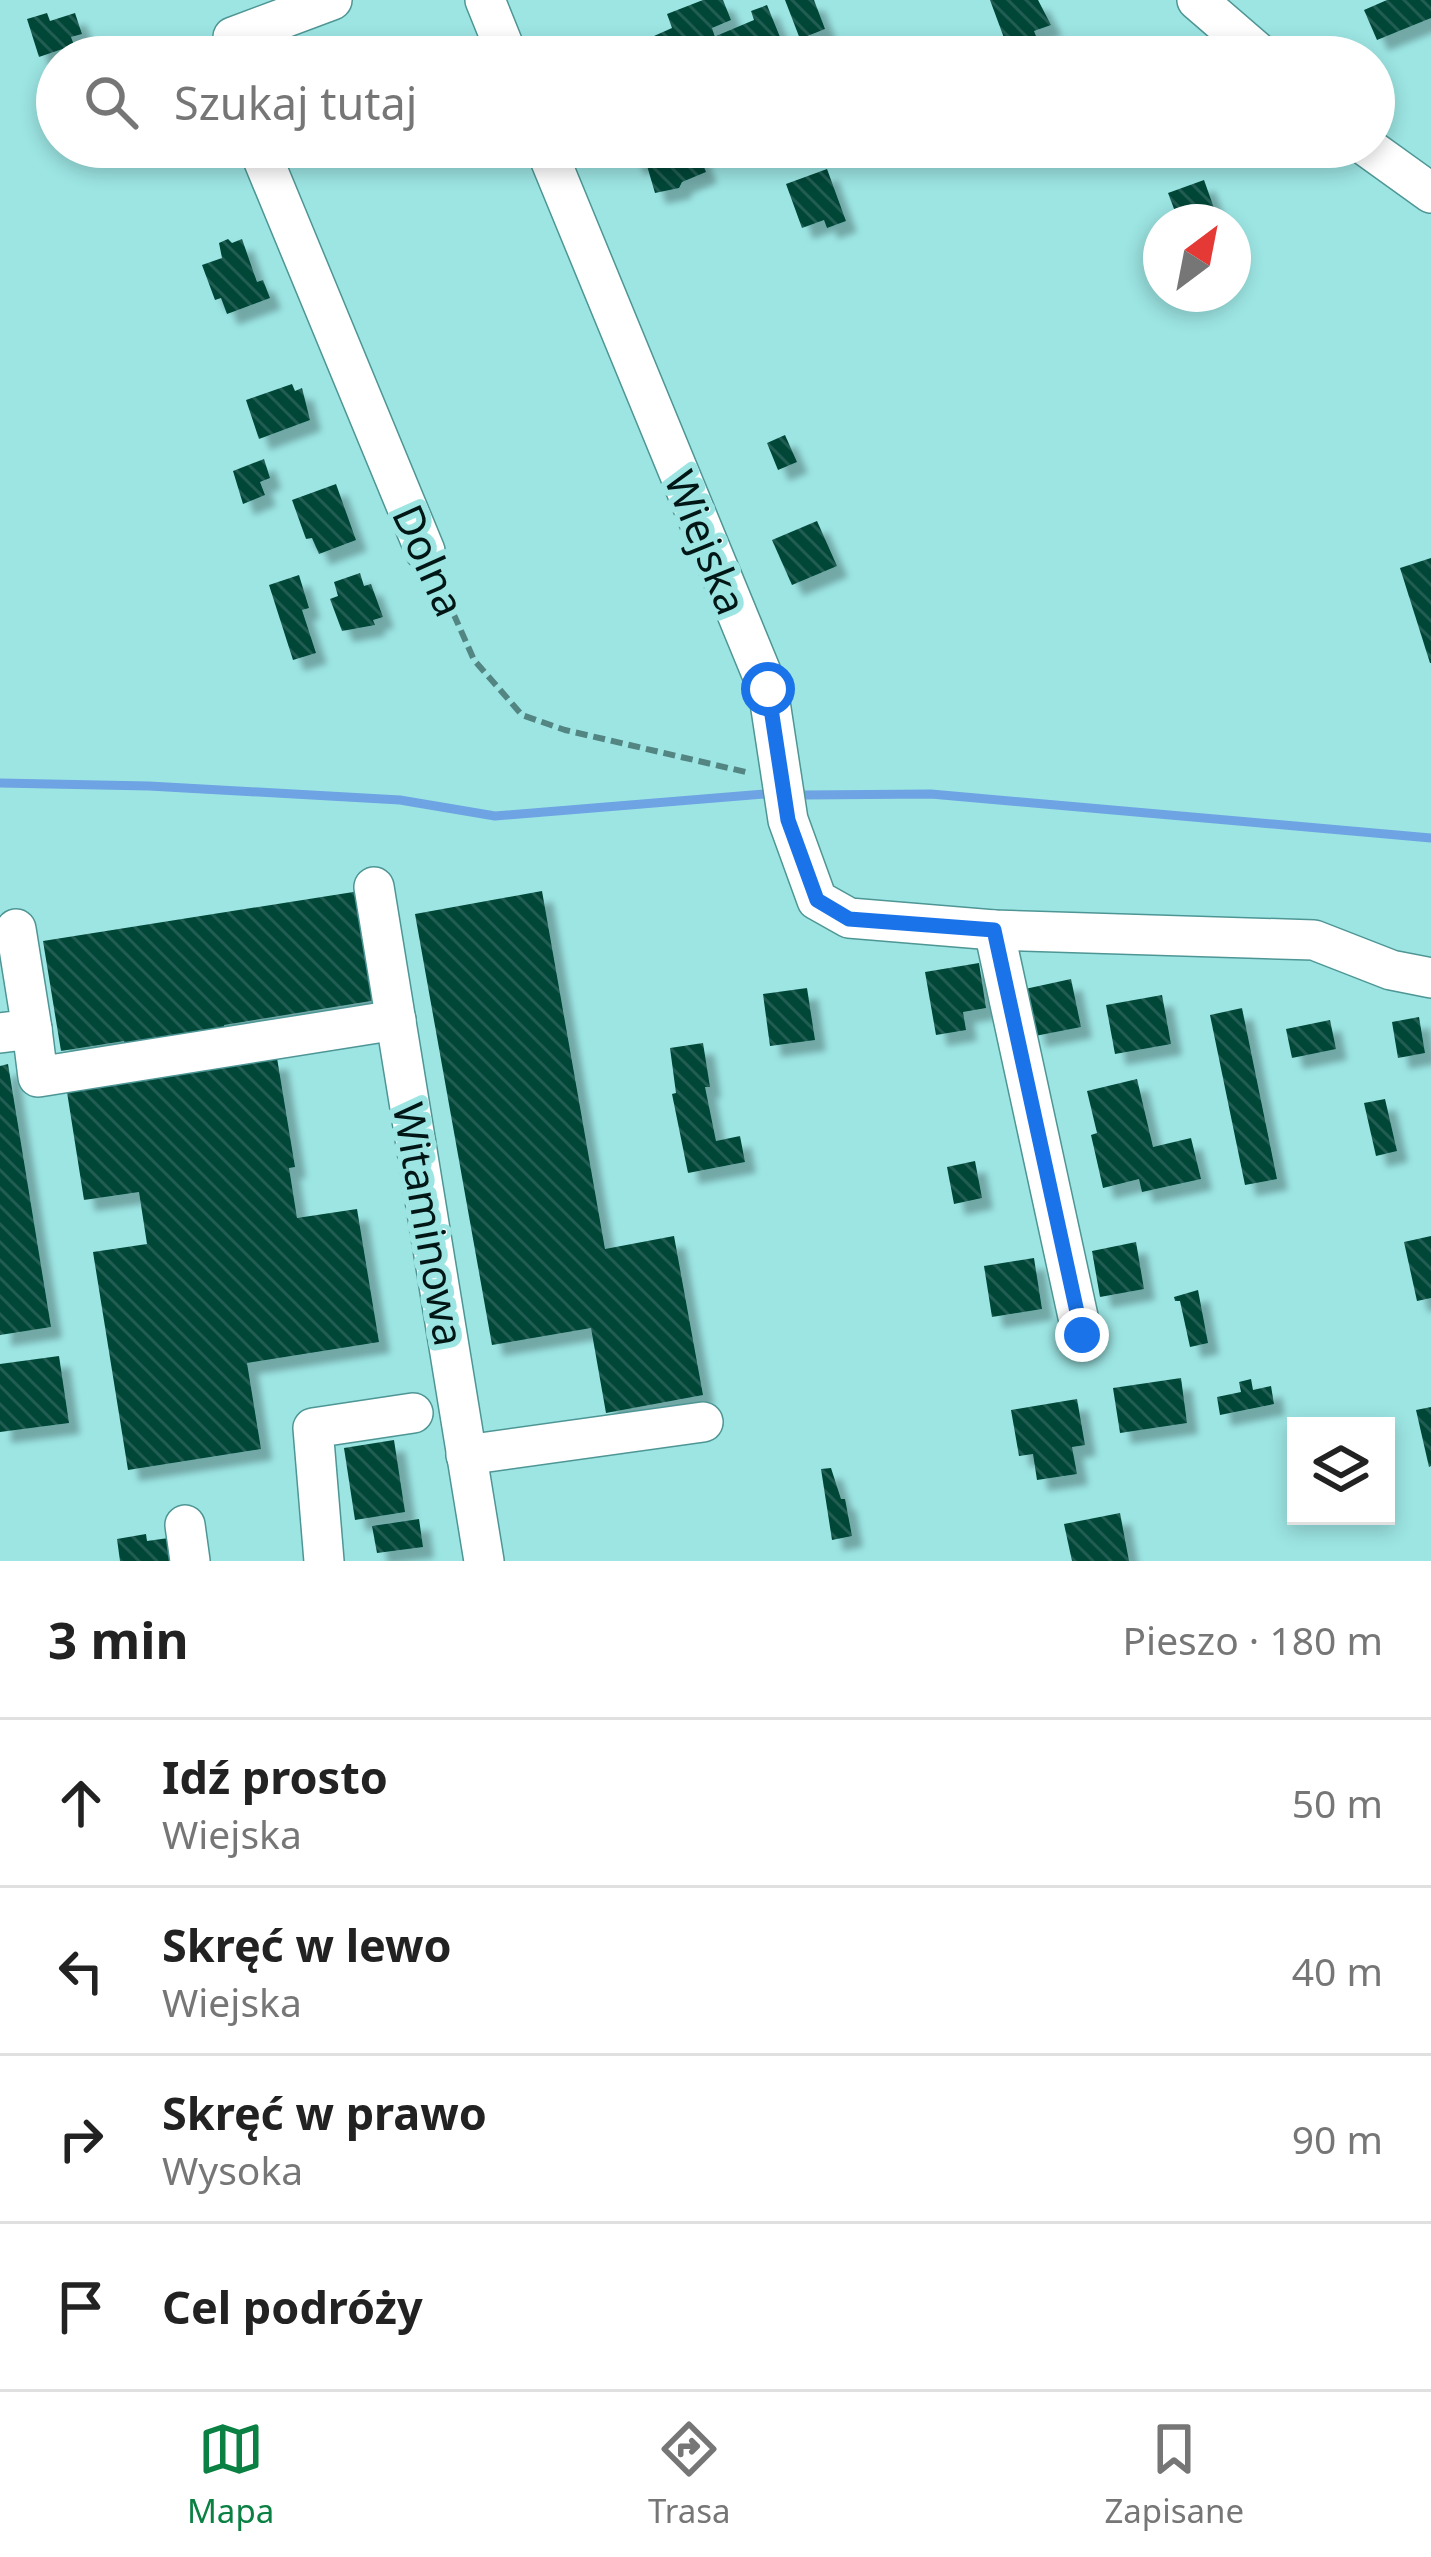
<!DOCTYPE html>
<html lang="pl">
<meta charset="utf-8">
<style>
body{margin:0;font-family:"Noto Sans",sans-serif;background:#f6f6f6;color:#222}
.controls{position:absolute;right:36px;bottom:36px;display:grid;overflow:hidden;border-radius:0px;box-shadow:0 6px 18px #0003}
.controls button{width:108px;height:108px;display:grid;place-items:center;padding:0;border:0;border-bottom:3px solid #e0e0e0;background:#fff;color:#222;font:60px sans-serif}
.compass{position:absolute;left:1143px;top:204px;width:108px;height:108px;border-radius:50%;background:#fff;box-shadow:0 6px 18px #0003;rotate:32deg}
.stop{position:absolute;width:36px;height:36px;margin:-27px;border:9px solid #1a73e8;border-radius:50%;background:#fff}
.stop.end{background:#1a73e8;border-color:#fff;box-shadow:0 3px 12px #0008}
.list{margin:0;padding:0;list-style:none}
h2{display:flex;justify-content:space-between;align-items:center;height:156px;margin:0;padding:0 48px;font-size:51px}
h2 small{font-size:39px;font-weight:400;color:#767676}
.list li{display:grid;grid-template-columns:78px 1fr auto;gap:36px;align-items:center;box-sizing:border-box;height:168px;padding:0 48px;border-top:3px solid #e0e0e0}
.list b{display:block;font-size:45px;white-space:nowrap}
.list p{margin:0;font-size:39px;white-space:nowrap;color:#767676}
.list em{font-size:39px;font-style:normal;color:#767676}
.icon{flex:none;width:66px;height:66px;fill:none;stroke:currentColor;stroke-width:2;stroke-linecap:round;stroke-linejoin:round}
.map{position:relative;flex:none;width:1431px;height:1561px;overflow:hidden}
.search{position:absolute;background:#fff;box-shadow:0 6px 18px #0003;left:36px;right:36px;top:36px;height:132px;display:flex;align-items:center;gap:30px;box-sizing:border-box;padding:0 42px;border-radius:66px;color:#767676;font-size:45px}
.sheet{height:828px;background:#fff}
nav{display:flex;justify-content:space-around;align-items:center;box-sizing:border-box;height:168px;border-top:3px solid #e0e0e0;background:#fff;font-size:33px;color:#767676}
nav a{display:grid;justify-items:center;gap:6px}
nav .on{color:#0b8043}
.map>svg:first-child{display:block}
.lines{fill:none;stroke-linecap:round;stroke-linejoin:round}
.stream{stroke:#6ea3e4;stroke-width:9}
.building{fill:url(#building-back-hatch);filter:url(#shadow)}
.minor-casing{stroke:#4e9695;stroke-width:42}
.path{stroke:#538583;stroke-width:6;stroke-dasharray:12 6;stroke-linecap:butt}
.minor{stroke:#fff;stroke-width:39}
.route{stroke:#1a73e8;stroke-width:15}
.labels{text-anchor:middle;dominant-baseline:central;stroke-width:12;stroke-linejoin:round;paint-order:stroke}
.street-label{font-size:42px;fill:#001716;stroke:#9ce5e3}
</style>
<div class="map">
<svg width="1431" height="1561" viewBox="0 0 1431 1561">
<defs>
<pattern id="building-back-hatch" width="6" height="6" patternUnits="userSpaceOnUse" patternTransform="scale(3)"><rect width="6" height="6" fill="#004638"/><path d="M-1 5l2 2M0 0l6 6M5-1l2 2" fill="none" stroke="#245d52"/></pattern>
<filter id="shadow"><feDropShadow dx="11" dy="11" stdDeviation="3" flood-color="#0004"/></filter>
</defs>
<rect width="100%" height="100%" fill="#9ce5e3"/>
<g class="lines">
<!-- stream -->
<g class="stream">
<polyline points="0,783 149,786 400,800 495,816 765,794"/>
<polyline points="805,795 931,794 1431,838"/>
</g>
</g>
<!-- building -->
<g class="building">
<polygon points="703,0 723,0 731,20 712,28 715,37 662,57 654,36 672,28 667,14"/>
<polygon points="785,0 814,0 825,29 800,39"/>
<polygon points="990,0 1038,0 1051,25 1034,31 1036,36 1007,46"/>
<polygon points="1387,0 1431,0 1431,18 1377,40 1364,10"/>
<polygon points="767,5 780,37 725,57 716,36 754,20 751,11"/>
<polygon points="47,13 50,21 75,13 82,34 71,37 74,45 39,57 27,19"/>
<polygon points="627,147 696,147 706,172 682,182 679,188 655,193 645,159 634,164"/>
<polygon points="827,169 846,221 827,228 824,220 802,228 786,184"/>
<polygon points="1204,180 1219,222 1179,222 1168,193"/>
<polygon points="228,239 232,243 242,239 257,282 263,280 270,298 227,314 221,298 215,300 202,265 222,258 219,243"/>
<polygon points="292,384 295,391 302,388 310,420 259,439 246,400"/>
<polygon points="785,435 797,462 778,470 767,443"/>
<polygon points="264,459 270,478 260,482 265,495 243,504 233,471"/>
<polygon points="336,484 356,540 319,554 312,538 306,539 292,500"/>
<polygon points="817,521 837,566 792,585 772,540"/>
<polygon points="1431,558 1431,663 1430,663 1400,568"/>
<polygon points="360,573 364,586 371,584 383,617 373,620 375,625 342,631 330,599 338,596 334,582"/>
<polygon points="299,575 309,608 302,610 316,653 293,660 269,585"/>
<polygon points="366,890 383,999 224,1025 230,1066 277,1058 295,1167 289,1168 297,1218 357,1209 379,1342 247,1363 261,1449 128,1470 93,1252 147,1244 139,1192 84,1200 67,1092 131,1082 124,1041 61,1051 43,941"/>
<polygon points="542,891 605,1249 674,1236 703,1395 606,1413 591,1328 492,1345 415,914"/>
<polygon points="979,963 986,1008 963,1012 966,1030 936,1035 925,972"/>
<polygon points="1071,979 1081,1027 1035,1036 1025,989"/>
<polygon points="807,988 815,1040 770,1046 763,994"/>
<polygon points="1162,995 1171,1044 1115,1054 1106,1005"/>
<polygon points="1242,1008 1277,1179 1245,1185 1210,1015"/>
<polygon points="1419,1017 1425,1053 1398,1058 1392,1022"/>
<polygon points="1330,1020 1336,1049 1292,1058 1286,1029"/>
<polygon points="703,1043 710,1087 705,1087 716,1141 740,1136 745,1162 688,1173 672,1094 676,1093 670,1048"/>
<polygon points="8,1064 51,1327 0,1335 0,1066"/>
<polygon points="1137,1079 1153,1147 1191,1138 1201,1179 1142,1192 1139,1179 1103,1188 1091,1135 1097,1133 1087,1091"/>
<polygon points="1385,1099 1397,1151 1376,1156 1364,1103"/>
<polygon points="975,1161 982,1198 954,1204 947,1167"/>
<polygon points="1431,1236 1431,1298 1417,1301 1404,1242"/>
<polygon points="1136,1242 1144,1289 1100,1297 1092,1251"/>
<polygon points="1034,1258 1042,1309 992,1317 984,1266"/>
<polygon points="1198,1290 1208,1343 1190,1347 1180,1301 1175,1301 1174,1297"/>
<polygon points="59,1356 69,1423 0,1432 0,1364"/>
<polygon points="1181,1378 1187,1423 1120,1433 1113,1388"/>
<polygon points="1251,1379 1253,1390 1271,1386 1274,1404 1220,1415 1217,1397 1241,1392 1239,1382"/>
<polygon points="1077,1399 1085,1445 1072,1447 1077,1474 1037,1480 1033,1454 1019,1456 1011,1410"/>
<polygon points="1431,1407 1431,1466 1429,1467 1416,1410"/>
<polygon points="394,1440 405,1512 355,1520 344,1448"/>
<polygon points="831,1468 841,1499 845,1499 852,1536 832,1540 821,1469"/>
<polygon points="1120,1513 1129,1561 1072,1561 1064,1524"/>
<polygon points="419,1519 423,1547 377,1553 372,1526"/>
<polygon points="146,1534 147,1541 176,1537 180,1561 120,1561 117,1539"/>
</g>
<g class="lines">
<defs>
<g id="minor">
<polyline points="485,0 508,57"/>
<polyline points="1197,0 1263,57"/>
<polyline points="236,57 233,37 332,0"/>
<polyline points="258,147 425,551"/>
<polyline points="545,147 768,689 788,820 817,900 849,918 994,930 1314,940 1391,970 1431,978"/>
<polyline points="1367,147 1431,193"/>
<polyline points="374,887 484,1561"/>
<polyline points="994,930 1082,1335"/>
<polyline points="32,1029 38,1077 396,1020"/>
<polyline points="0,1033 32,1029 16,929"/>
<polyline points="466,1455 703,1422"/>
<polyline points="185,1525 190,1561"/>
<polyline points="324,1561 313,1428 413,1413"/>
</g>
</defs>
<!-- minor casing -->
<use href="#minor" class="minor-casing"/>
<!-- path -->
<polyline class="path" points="439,581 474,660 522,715 565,730 750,773"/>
<!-- minor -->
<use href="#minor" class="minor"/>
</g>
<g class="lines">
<!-- route -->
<polyline class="route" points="768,689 788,820 817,900 849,919 994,930 1082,1335"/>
</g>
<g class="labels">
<!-- street labels -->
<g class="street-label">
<text transform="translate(707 542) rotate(68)">Wiejska</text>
<text transform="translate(430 560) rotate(66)">Dolna</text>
<text transform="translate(430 1224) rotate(80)">Witaminowa</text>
</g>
</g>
</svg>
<div class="controls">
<button><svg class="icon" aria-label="layers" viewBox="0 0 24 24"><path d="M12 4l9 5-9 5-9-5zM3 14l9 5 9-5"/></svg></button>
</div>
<svg class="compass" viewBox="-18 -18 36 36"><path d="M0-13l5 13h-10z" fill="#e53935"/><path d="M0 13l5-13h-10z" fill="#767676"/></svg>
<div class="stop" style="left:768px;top:689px"></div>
<div class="stop end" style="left:1082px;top:1335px"></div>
<div class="search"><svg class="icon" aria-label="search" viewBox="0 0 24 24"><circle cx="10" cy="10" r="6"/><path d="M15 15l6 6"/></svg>Szukaj tutaj</div>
</div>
<section class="sheet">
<h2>3 min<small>Pieszo · 180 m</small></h2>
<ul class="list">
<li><svg class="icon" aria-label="ahead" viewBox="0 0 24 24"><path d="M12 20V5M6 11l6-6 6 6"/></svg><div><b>Idź prosto</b><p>Wiejska</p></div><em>50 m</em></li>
<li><svg class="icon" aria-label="left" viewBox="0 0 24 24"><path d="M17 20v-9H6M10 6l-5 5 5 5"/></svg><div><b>Skręć w lewo</b><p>Wiejska</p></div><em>40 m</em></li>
<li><svg class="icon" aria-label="right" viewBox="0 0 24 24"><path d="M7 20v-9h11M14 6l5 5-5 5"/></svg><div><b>Skręć w prawo</b><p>Wysoka</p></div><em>90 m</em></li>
<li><svg class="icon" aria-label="arrive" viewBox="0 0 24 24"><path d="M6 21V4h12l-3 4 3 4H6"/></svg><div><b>Cel podróży</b></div></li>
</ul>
</section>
<nav>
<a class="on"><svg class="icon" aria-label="map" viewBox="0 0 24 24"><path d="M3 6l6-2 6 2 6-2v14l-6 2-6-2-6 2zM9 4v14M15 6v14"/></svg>Mapa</a>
<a><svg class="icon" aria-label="directions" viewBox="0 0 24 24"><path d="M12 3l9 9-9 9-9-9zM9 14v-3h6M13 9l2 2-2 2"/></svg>Trasa</a>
<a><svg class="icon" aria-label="saved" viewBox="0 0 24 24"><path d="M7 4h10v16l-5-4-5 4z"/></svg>Zapisane</a>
</nav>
